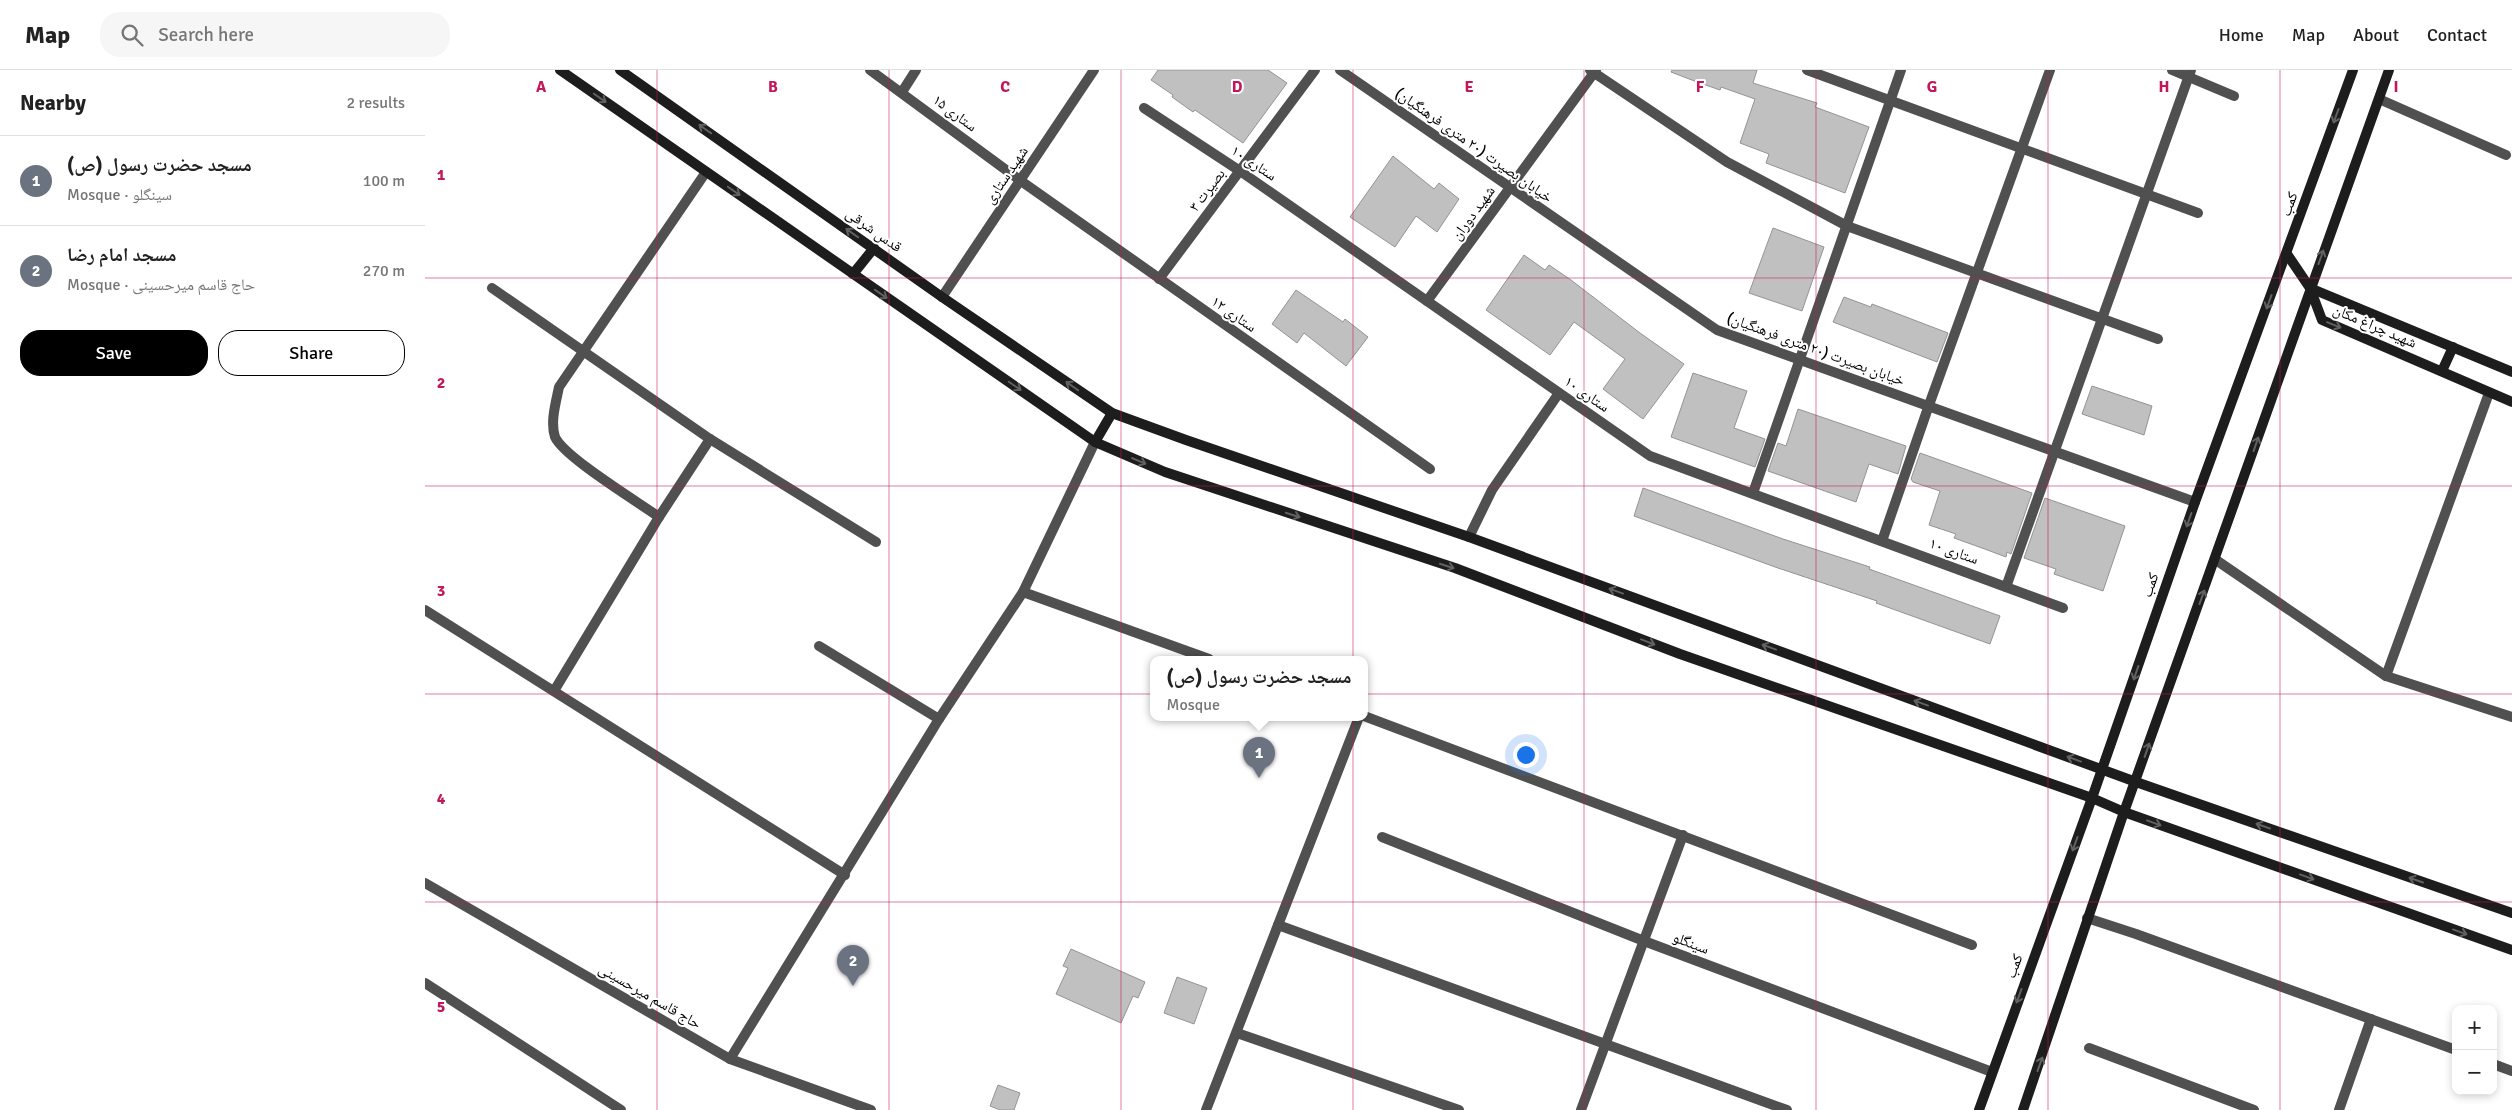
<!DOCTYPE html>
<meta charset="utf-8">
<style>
body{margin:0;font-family:Signika,"Noto Naskh Arabic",sans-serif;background:#f6f6f6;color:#222}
.controls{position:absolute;right:15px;bottom:15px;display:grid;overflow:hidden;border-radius:10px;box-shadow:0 2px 8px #0003}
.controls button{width:45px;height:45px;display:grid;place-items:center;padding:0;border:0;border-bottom:1px solid #e0e0e0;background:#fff;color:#222;font:25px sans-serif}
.you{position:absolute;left:1100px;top:684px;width:18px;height:18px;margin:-12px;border:4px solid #fff;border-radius:50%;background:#1a73e8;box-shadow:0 0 0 8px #1a73e833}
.badge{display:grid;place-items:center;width:32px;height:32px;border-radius:50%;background:#000;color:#fff;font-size:16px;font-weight:700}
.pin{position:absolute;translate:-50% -41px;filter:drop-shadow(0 1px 2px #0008)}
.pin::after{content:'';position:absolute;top:26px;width:18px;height:15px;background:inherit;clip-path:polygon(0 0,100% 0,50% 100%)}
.popup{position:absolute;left:725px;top:586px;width:218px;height:65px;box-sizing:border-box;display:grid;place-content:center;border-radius:10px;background:#fff;filter:drop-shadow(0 1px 4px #0005);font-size:16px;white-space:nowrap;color:#767676}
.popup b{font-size:19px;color:#222}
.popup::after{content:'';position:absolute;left:50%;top:100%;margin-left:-10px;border:10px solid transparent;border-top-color:#fff}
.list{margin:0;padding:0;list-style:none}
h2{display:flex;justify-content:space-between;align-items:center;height:65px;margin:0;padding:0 20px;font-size:21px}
h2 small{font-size:16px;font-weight:400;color:#767676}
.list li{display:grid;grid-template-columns:32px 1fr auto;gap:15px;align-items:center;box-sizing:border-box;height:90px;padding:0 20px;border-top:1px solid #e0e0e0}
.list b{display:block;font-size:19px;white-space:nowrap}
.list p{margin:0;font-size:16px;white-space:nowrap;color:#767676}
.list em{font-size:16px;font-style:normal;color:#767676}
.actions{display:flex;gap:10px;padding:15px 20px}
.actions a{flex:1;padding:11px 0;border:1px solid #000;border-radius:20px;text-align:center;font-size:18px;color:#000}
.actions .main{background:#000;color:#fff}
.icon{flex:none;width:28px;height:28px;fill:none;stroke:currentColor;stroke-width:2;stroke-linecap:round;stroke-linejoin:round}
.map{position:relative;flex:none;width:2087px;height:1040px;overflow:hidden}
header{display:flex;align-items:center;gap:30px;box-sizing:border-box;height:70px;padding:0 25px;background:#fff;border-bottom:1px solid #e0e0e0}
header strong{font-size:24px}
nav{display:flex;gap:28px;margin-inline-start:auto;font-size:18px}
.search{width:350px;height:45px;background:#f6f6f6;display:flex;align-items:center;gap:12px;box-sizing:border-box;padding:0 18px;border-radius:20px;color:#767676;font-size:19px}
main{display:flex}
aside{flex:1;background:#fff}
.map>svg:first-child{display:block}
.building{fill:#c0c0c0;stroke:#949494}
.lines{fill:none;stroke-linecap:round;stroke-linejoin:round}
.street{stroke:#505050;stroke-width:10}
.secondary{stroke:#1d1d1d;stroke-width:10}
.oneway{stroke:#616161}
.grid{fill:none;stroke:#c2185b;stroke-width:1;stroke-opacity:0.55}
.labels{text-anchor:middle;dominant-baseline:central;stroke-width:4;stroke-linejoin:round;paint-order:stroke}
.street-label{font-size:15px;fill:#000;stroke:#fff}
.grid-label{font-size:16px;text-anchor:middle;font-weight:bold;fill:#c2185b;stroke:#fff;stroke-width:4;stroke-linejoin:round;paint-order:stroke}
</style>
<header>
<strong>Map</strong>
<div class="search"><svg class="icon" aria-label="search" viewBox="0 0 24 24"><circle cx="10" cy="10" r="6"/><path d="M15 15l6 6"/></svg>Search here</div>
<nav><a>Home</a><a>Map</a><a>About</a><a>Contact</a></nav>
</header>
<main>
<aside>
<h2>Nearby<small>2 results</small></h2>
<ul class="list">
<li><span class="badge" style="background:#6b7280">1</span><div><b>مسجد حضرت رسول (ص)</b><p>Mosque · سینگلو</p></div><em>100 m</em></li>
<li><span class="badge" style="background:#6b7280">2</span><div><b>مسجد امام رضا</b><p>Mosque · حاج قاسم میرحسینی</p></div><em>270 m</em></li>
</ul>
<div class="actions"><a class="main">Save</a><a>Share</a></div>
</aside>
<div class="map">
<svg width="2087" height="1040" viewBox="0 0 2087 1040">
<rect width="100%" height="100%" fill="#fff"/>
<!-- building -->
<g class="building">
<polygon points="733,0 843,0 862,13 818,73 770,40 768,42 747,27 748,25 726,10"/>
<polygon points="1247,0 1332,0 1328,13 1392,33 1390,37 1444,57 1420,123 1341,93 1344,84 1315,73 1330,29 1296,17 1295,20 1272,12 1246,2"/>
<polygon points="968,86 1009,119 1014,113 1034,129 1012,162 991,146 970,177 925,147"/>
<polygon points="1348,158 1399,177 1377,241 1324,223"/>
<polygon points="1099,185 1120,200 1124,195 1146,210 1215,263 1259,294 1218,349 1178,319 1200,289 1149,252 1125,285 1061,240"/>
<polygon points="871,220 918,252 920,249 943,267 921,296 879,263 872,273 847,254"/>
<polygon points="1419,227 1446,237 1447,234 1523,263 1512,292 1408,252"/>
<polygon points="1268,303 1322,321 1309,358 1340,369 1330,397 1246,367"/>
<polygon points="1667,316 1727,336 1719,365 1657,344"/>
<polygon points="1373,339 1481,376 1473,404 1444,394 1431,432 1343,401 1353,373 1361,376"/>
<polygon points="1495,383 1607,423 1586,484 1582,482 1581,487 1557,478 1529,468 1531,464 1504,455 1515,421 1488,412 1486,409"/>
<polygon points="1218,418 1358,469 1445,497 1444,499 1575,546 1565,574 1451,533 1452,531 1353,498 1209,446"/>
<polygon points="1620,428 1700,456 1678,521 1629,504 1631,499 1599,488"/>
<polygon points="646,879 720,912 713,928 708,926 696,953 631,924 643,898 638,896"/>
<polygon points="752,907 782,918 769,954 739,943"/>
<polygon points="573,1015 595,1023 589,1040 575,1040 565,1036"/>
</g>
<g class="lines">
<!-- street -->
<g class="street">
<polyline points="445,0 596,111 1005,399"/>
<polyline points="915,0 1292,260 1770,432"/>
<polyline points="1165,0 1302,92 1422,156 1733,269"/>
<polyline points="1382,0 1773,143"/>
<polyline points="1747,0 1809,26"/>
<polyline points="477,22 491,0"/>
<polyline points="1954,29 2081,85"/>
<polyline points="719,38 815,101 1225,386 1638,538"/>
<polyline points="734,209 890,0"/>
<polyline points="67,218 285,369 451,472"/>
<polyline points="517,227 669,0"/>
<polyline points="1002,231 1171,0"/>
<polyline points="1328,423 1476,0"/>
<path d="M234,447c-21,-15 -95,-60 -104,-80 -5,-15 1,-35 4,-50l147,-215"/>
<polyline points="1044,467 1067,420 1134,323"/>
<polyline points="1457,471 1504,335 1625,0"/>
<polyline points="1791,490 1961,606 2087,647"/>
<polyline points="1581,517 1766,0"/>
<polyline points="598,522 784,589"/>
<polyline points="0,540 420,805"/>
<polyline points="394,576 514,649"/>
<polyline points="1961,606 2064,323"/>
<polyline points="129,621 234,447 285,369"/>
<polyline points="939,646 1547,875"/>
<polyline points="957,767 1219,871 1567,1002"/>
<polyline points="0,813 305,989 446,1040"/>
<polyline points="1662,848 1711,864 2031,980"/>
<polyline points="853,855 1362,1040"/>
<polyline points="0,913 196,1040"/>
<polyline points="812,963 1034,1040"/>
<polyline points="1664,978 1829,1040"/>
<polyline points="305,989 514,649 598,522 670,372"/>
<polyline points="2068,994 2087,1001"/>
<polyline points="781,1040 934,647"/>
<polyline points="1156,1040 1258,765"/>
<polyline points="1914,1040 1946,949"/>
</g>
<!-- secondary -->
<g class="secondary">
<polyline points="135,0 670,372 740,402 1030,498 1255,584 1667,728 1699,742 2087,880"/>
<polyline points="195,0 517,227 687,343 761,370 1044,467 1711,712 2087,843"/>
<polyline points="1862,184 1885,218 1897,250 2087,332"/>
<polyline points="428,204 449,178"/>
<polyline points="1885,218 2087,302"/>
<polyline points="2017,301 2028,277"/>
<polyline points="670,372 687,343"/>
<polyline points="1554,1040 1667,728 1770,432 1928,0"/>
<polyline points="1598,1040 1699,742 1964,0"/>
</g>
</g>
<!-- one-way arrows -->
<defs><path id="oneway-shaft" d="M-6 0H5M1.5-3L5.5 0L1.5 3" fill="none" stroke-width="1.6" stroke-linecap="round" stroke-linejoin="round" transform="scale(1.25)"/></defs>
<g class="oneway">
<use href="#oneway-shaft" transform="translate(175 28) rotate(35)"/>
<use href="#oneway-shaft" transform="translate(1911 46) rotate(110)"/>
<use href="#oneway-shaft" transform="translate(280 59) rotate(-145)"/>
<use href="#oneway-shaft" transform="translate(309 121) rotate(35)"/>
<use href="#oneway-shaft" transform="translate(427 163) rotate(-145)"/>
<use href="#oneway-shaft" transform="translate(1896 187) rotate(-70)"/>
<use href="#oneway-shaft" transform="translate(456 224) rotate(35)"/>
<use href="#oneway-shaft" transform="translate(1844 232) rotate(110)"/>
<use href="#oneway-shaft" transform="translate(1909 255) rotate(22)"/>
<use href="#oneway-shaft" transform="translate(590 316) rotate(35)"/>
<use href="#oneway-shaft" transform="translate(647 316) rotate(-145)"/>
<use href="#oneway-shaft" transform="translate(1831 374) rotate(-71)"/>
<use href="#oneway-shaft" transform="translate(714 391) rotate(23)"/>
<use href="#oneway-shaft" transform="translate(868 445) rotate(18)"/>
<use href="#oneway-shaft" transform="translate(1764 450) rotate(109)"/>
<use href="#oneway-shaft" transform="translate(1022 496) rotate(18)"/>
<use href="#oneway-shaft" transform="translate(1191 521) rotate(-160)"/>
<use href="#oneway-shaft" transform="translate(1777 527) rotate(-70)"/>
<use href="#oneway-shaft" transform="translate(1223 572) rotate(21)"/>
<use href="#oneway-shaft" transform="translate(1344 577) rotate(-160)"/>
<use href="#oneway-shaft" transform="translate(1711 603) rotate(109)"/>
<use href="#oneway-shaft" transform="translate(1496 633) rotate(-160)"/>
<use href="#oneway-shaft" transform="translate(1722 680) rotate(-71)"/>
<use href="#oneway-shaft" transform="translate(1649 689) rotate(-160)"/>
<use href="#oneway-shaft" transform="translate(1729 753) rotate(20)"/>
<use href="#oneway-shaft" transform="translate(1838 756) rotate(-161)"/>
<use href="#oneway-shaft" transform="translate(1650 774) rotate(110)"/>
<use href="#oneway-shaft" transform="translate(1882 807) rotate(20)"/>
<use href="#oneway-shaft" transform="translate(1991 810) rotate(-161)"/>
<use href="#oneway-shaft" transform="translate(2035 862) rotate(20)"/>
<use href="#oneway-shaft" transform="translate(1594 926) rotate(110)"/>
<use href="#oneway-shaft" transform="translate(1615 994) rotate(-70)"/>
</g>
<!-- grid -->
<path class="grid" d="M232,0v1040M464,0v1040M696,0v1040M928,0v1040M1159,0v1040M1391,0v1040M1623,0v1040M1855,0v1040M0,208h2087M0,416h2087M0,624h2087M0,832h2087"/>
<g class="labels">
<!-- street labels -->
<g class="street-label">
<text transform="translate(530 43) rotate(37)">ستاری ۱۵</text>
<text transform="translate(1049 75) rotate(35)">خیابان بصیرت (۲۰ متری فرهنگیان)</text>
<text transform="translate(829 93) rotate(34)">ستاری ۱۰</text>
<text transform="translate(581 105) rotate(-56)">شهید ستاری</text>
<text transform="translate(782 120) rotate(-53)">بصیرت ۳</text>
<text transform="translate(1864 134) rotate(-70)">کمب</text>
<text transform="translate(1048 143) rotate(-54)">شهید دوران</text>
<text transform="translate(449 160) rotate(35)">قدس شرقی</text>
<text transform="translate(809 244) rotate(35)">ستاری ۱۲</text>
<text transform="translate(1950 256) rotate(23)">شهید چراغ مکان</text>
<text transform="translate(1391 279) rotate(20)">خیابان بصیرت (۲۰ متری فرهنگیان)</text>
<text transform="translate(1162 324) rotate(35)">ستاری ۱۰</text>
<text transform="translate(1529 481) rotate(20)">ستاری ۱۰</text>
<text transform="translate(1725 515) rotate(-71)">کمب</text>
<text transform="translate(1266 873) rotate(21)">سینگلو</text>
<text transform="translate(1589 896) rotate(-70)">کمب</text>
<text transform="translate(225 926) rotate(30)">حاج قاسم میرحسینی</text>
</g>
</g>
<g class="grid-label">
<text x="116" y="22">A</text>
<text x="348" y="22">B</text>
<text x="580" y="22">C</text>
<text x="812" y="22">D</text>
<text x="1044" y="22">E</text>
<text x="1275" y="22">F</text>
<text x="1507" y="22">G</text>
<text x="1739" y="22">H</text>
<text x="1971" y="22">I</text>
<text x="16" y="110">1</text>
<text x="16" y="318">2</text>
<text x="16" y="526">3</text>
<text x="16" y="734">4</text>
<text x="16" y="942">5</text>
</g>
</svg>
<div class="controls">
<button>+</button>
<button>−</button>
</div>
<div class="you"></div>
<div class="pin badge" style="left:834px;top:708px;background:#6b7280">1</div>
<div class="popup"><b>مسجد حضرت رسول (ص)</b>Mosque</div>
<div class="pin badge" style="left:428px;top:916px;background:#6b7280">2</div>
</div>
</main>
